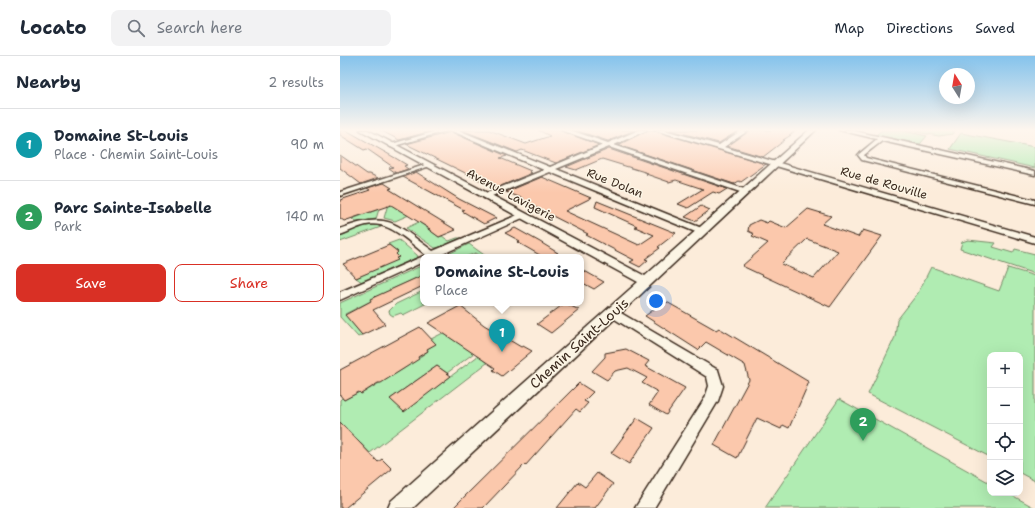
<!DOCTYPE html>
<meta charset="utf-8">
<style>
body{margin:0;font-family:"Shantell Sans",sans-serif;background:#f2f2f3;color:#1f2937}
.controls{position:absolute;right:12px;bottom:12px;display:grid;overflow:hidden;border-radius:8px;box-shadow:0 4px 16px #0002}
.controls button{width:36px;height:36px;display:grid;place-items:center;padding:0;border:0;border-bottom:1px solid #e0e1e3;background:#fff;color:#1f2937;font:20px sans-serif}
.compass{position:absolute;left:599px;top:12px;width:36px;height:36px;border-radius:50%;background:#fff;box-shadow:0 4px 16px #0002;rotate:349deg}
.you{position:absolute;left:316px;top:245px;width:14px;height:14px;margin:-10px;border:3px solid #fff;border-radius:50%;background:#1a73e8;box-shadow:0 0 0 6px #1a73e833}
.badge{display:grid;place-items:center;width:26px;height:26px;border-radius:50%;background:#d93025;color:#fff;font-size:13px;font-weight:700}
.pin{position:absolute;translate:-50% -33px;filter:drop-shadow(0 1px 2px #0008)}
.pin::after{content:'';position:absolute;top:21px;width:14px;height:12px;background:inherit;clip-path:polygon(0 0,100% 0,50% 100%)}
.popup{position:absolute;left:80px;top:198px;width:164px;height:52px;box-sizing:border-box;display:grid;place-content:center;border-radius:8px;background:#fff;filter:drop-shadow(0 1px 3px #0005);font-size:13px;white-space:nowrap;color:#747a83}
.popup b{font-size:15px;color:#1f2937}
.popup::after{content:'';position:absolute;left:50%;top:100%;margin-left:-8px;border:8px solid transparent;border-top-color:#fff}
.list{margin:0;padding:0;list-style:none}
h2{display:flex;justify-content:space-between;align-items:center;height:52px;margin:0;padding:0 16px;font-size:17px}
h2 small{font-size:13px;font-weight:400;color:#747a83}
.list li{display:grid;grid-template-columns:26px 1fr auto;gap:12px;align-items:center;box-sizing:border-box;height:72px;padding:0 16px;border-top:1px solid #e0e1e3}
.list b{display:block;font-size:15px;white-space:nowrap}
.list p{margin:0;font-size:13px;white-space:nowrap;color:#747a83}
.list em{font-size:13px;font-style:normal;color:#747a83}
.actions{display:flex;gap:8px;padding:12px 16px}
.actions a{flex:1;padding:9px 0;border:1px solid #d93025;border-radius:8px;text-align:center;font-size:14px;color:#d93025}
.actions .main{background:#d93025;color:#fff}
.icon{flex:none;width:22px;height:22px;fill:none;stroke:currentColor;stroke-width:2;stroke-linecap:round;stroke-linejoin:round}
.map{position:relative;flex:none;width:695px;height:452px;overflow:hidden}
header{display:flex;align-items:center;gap:24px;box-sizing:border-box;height:56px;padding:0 20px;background:#fff;border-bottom:1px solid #e0e1e3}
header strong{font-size:19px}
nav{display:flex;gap:22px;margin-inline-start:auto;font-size:14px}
.search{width:280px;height:36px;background:#f2f2f3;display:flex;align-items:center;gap:10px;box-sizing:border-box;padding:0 14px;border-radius:8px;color:#747a83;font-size:15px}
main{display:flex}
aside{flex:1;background:#fff}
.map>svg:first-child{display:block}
.green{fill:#b0ecb2;stroke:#768b68}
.building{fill:#fbc8ac;stroke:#3b2a1e;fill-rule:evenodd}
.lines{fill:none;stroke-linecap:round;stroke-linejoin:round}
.minor-casing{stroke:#3b2a1e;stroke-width:3}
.tertiary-casing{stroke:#3b2a1e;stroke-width:3}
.minor{fill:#fcf5e5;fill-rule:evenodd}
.tertiary{fill:#fcf5e5;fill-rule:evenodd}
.labels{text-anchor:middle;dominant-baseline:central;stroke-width:3;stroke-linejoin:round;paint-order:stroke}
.far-street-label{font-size:12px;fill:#3b2a1e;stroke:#fcf5e5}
.street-label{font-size:14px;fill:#3b2a1e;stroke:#fcf5e5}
</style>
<header>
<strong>Locato</strong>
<div class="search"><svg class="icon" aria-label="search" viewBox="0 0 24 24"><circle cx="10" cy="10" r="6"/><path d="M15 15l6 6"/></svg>Search here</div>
<nav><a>Map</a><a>Directions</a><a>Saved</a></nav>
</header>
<main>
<aside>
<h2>Nearby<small>2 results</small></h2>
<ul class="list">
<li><span class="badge" style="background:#0f9aa8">1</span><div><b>Domaine St-Louis</b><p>Place · Chemin Saint-Louis</p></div><em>90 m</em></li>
<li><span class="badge" style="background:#2e9e5b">2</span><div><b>Parc Sainte-Isabelle</b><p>Park</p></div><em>140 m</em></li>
</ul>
<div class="actions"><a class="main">Save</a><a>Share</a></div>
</aside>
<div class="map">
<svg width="695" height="452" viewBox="0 0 695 452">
<rect width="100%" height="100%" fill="#fcecda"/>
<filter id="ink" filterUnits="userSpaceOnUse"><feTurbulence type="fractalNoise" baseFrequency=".025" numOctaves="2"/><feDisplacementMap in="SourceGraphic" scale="8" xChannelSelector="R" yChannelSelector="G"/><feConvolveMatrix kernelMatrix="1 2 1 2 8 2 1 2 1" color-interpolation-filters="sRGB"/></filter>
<g filter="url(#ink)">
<!-- green -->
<g class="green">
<polygon points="542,74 559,74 587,80 580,88 536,79"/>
<polygon points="566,74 615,74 612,78 599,80"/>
<polygon points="621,77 695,91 695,112 610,93"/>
<polygon points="48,148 50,148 69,159 55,165 44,162"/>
<polygon points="39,153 36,163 16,166 12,163"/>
<polygon points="79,166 99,181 102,180 109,185 117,182 121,182 101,191 95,192 66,172"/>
<polygon points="37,169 41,171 0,186 0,179 23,170"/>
<polygon points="59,184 77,199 78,201 22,226 16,222 59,201 56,198 58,196 48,188"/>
<polygon points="628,184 656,187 653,191 673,197 675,193 695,198 695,218 620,193 622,186"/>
<polygon points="129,188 147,201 142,201 136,197 125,201 102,201"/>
<polygon points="83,209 83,219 31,243 31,245 5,258 22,279 18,281 0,261 0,247"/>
<polygon points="591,211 659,235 668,212 695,220 695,425 680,417 680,299 650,299 650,401 528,338 555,281 557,264 578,237"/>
<polygon points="83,235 83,247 87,247 63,259 61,257 53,260 50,258 49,255 56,248"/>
<polygon points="103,277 134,297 107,317 97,310 50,343 64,355 138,300 147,307 30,397 0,366 0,344 2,342 4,344 19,336 21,338 63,313 88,295 87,293 95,288 91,283"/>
<polygon points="499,343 650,427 650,437 668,437 695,452 425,452"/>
</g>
<!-- building -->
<g class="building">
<polygon points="0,74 6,74 57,103 67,109 64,110 68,113 56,117 49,112 53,111 27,93 24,94 0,79"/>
<polygon points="40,74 89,74 91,75 59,84"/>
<polygon points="122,74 149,74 186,88 210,80 198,74 220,74 259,89 216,107 182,94 177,96"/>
<polygon points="235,74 295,74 268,85"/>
<polygon points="308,74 314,74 426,108 401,126 399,125 394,128 278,89"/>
<polygon points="330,74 399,74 379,87"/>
<polygon points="410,74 457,74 449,79 451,79 443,84 445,84 423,101 387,90"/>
<polygon points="111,76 167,100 160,102 191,115 189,116 192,117 156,132 66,88"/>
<polygon points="269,93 387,133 379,138 373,136 348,152 338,148 363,133 336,124 329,126 306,118 308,117 262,103 236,114 226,111"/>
<polygon points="0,99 27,118 30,118 38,122 21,128 0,112"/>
<polygon points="76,116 119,143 156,162 144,168 122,155 124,154 63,121"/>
<polygon points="202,121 251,142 225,155 299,189 314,179 295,171 297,170 255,151 257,145 336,177 318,191 320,192 305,203 308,204 300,211 290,206 294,204 246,179 248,178 181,144 184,143 166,136"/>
<polygon points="44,127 52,132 49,133 116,174 99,181 88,173 90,173 51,149 4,165 0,162 0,144 30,134 27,132"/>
<polygon points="361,150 370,154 355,165 345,161"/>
<path d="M468,153l23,7 -9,8 36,13 5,-7 19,6 -52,71 -88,-41 26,-23 -16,-7 2,-2 -6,-3 1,-6 10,-5 8,3 2,-2 17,7zM467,183l31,12 -24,27 -33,-14z"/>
<polygon points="175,172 200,186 218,197 210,201 203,201 191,194 177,186 180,185 165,177"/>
<polygon points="49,189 58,196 56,198 59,201 56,202 58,204 16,222 3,208"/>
<polygon points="241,213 264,226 254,233 241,226"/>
<polygon points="83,219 83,230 33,254 45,268 22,279 5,259 31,245 30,243"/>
<polygon points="325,245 376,274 379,272 469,326 449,372 443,369 441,373 417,362 397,402 374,389 409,324 405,309 366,286 358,294 305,260"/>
<polygon points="225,247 239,254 211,277 197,268"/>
<polygon points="120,250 144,269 181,291 183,290 192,295 162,320 153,314 155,312 88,267"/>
<polygon points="80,271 96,288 87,293 88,295 78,301 79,303 41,327 38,327 21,338 19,336 4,344 0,339 0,314"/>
<polygon points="286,293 309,305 305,310 345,332 326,359 309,349 318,336 302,327 307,322 288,312 275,315 267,324 252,315 265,301 265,297"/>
<polygon points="97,310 111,320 64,356 50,343"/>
<polygon points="239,327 253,336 244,345 248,347 240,356 236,353 185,410 184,409 143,452 113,452"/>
<polygon points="297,362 314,372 289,408 271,397"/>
<polygon points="0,366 38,406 42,403 52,413 5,452 0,452"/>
<polygon points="257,417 273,428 255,452 217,452 238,426 245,431"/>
</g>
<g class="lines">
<defs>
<g id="minor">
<polygon points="100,74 109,74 51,91 48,89"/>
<polygon points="110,74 118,74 210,111 263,89 221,74 230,74 268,87 299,74 307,74 274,89 410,135 409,137 403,137 269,91 216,113 364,173 365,175 364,177 358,177 210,116 147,142 144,142 144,138 204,114"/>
<polygon points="315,74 324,74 379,89 402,74 409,74 384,91 695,181 695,187"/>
<polygon points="499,74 510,74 695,115 695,119 542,85 524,99 526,102 695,144 695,148 522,104 518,99 519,98 537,83"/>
<polygon points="88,108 93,109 0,140 0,136"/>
<path d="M180,158h6l1,2 -91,41h-13v5l-83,38v-8l86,-37c-17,-13 -37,-35 -60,-30 -9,2 -17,7 -26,10v-6c49,-18 54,-6 93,22z"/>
<polygon points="274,253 378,314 383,330 378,345 314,452 295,452 365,342 369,330 367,321 270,260 269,257 270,254"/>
</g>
<polygon id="tertiary" points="20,74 28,74 305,220 469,74 476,74 73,452 48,452 51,445 298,226"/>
</defs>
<!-- minor casing -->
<use href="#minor" class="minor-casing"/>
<!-- tertiary casing -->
<use href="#tertiary" class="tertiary-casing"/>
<!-- minor -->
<use href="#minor" class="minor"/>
<!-- tertiary -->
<use href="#tertiary" class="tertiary"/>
</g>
</g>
<!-- sky -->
<linearGradient id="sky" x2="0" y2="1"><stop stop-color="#85c3ec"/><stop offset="0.54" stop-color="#fef6ee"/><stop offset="1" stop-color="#fef6ee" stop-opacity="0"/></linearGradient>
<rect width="695" height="137" fill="url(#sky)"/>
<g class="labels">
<!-- far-street labels -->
<g class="far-street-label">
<text transform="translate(275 127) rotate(22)">Rue Dolan</text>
<text transform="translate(544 127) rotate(16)">Rue de Rouville</text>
<text transform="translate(171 139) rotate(28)">Avenue Lavigerie</text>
</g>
<!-- street labels -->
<g class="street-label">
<text transform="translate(239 287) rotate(-42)">Chemin Saint-Louis</text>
</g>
</g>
</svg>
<div class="controls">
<button>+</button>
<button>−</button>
<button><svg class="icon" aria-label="locate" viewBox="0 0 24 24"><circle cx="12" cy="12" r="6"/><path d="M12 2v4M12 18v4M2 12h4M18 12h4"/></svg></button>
<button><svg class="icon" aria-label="layers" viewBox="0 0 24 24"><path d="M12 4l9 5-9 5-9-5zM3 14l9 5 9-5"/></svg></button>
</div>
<svg class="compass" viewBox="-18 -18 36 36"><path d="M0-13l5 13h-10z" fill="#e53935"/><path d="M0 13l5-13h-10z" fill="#747a83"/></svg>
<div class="you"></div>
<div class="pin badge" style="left:162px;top:296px;background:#0f9aa8">1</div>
<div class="popup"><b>Domaine St-Louis</b>Place</div>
<div class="pin badge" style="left:523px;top:385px;background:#2e9e5b">2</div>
</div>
</main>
